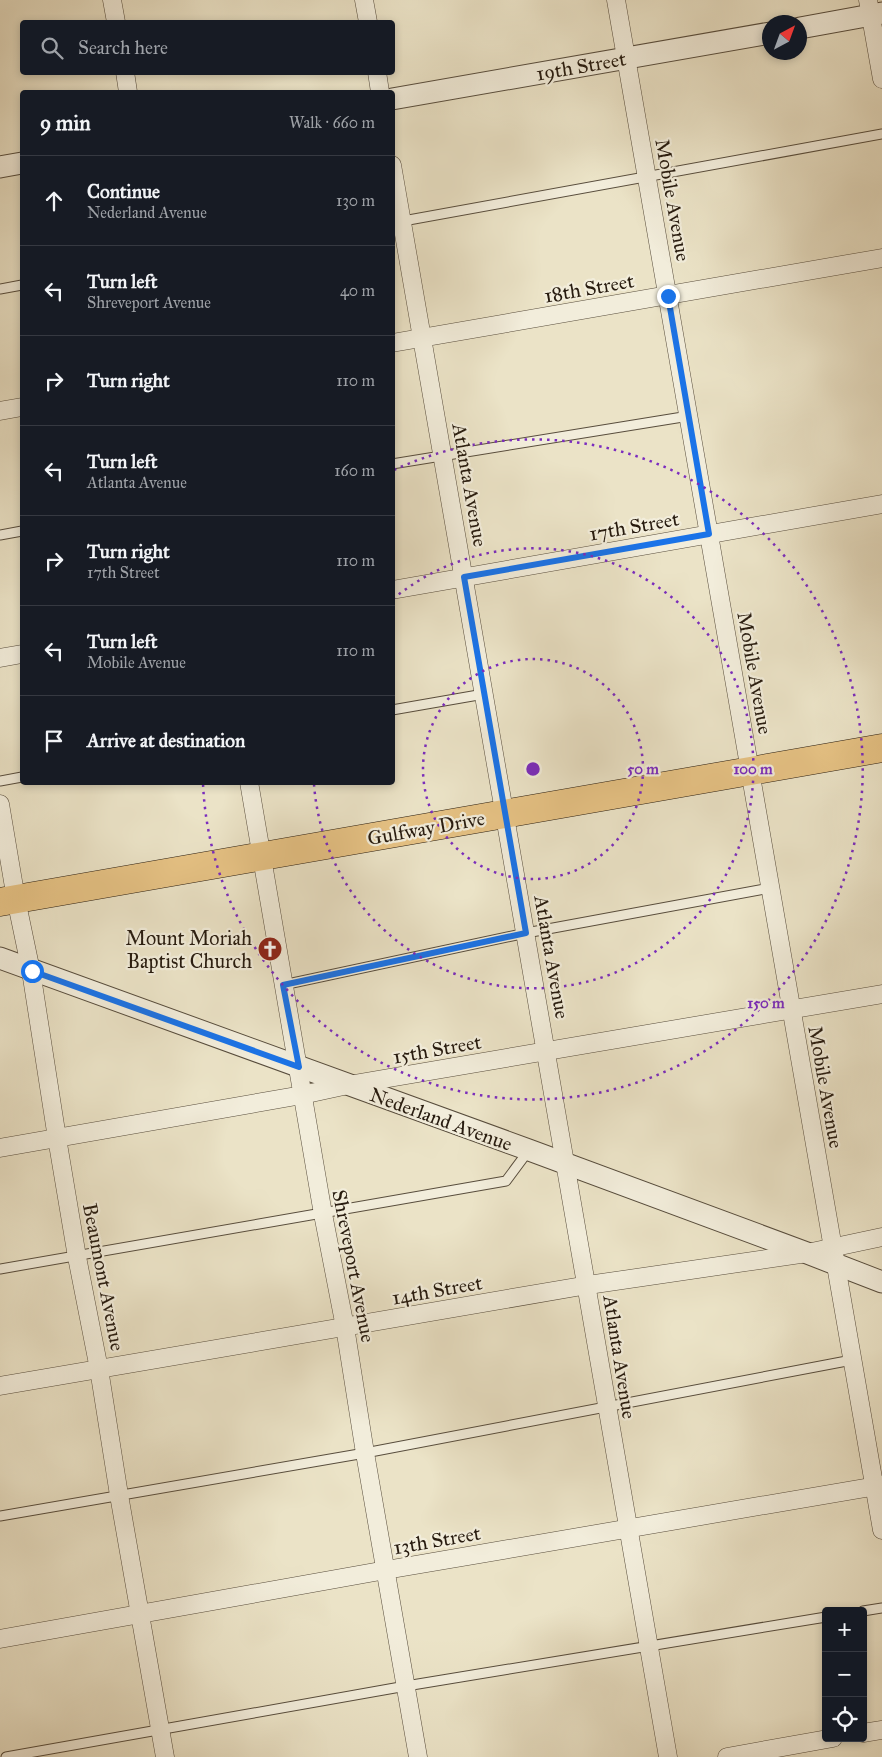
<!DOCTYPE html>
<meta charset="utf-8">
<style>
body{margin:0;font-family:"IM FELL Great Primer",serif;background:#242831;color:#f1f3f6}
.controls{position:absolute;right:15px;bottom:15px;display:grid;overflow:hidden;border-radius:5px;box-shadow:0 2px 8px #0003}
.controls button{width:45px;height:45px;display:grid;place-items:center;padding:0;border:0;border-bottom:1px solid #363941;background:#171b24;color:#f1f3f6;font:25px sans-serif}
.compass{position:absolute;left:762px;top:15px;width:45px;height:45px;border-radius:50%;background:#171b24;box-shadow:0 2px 8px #0003;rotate:41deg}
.stop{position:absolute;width:15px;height:15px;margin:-11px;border:4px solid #1a73e8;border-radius:50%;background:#fff}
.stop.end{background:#1a73e8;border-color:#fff;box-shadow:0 1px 5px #0008}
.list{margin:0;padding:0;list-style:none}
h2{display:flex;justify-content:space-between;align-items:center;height:65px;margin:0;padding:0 20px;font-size:21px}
h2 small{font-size:16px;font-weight:400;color:#9ea1a6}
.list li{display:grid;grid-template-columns:32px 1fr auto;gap:15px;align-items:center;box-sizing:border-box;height:90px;padding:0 20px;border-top:1px solid #363941}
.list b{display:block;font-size:19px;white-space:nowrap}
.list p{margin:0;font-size:16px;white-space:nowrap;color:#9ea1a6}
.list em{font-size:16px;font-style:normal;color:#9ea1a6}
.icon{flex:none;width:28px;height:28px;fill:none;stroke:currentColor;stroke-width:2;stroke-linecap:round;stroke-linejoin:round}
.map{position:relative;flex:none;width:882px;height:1757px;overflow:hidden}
.search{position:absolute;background:#171b24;box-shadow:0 2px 8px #0003;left:20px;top:20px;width:375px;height:55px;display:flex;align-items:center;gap:12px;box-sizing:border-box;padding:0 18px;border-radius:5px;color:#9ea1a6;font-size:19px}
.panel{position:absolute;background:#171b24;box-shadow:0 2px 8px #0003;left:20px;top:90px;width:375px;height:695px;border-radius:5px}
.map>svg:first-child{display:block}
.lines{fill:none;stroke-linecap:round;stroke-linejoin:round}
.service-casing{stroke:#584d3d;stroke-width:11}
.minor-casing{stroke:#584d3d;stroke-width:19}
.tertiary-casing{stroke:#584d3d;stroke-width:23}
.primary-casing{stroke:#271b0f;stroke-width:29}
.service{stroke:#f2eddb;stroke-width:9}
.minor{stroke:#f2eddb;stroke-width:18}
.tertiary{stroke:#f2eddb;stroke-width:21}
.primary{stroke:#e6c284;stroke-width:28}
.route{stroke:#1a73e8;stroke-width:6}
.ring{fill:none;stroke:#7b2cbf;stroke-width:2.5;stroke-dasharray:2.5 5}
.labels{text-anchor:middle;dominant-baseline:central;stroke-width:4.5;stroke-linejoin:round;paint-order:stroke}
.street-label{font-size:20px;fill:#271b0f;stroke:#f2eddb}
.poi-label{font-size:20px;fill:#271b0f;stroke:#f2eddb;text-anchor:end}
.centre{fill:#7b2cbf;stroke:#f2eddb;stroke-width:2.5}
.ring-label{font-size:15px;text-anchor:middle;font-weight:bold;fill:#7b2cbf;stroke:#f2eddb;stroke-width:4.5;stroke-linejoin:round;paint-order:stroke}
</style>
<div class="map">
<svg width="882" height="1757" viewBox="0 0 882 1757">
<rect width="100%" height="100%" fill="#ebe3c7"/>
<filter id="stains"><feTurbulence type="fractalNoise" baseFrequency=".004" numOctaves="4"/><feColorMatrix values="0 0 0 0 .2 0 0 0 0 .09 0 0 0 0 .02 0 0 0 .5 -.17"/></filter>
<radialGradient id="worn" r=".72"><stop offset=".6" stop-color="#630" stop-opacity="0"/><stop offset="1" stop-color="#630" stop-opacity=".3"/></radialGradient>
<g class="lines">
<defs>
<g id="service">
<polyline points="392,223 882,134"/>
<polyline points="0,289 22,285"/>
<polyline points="392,464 689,416"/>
<polyline points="0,535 22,531"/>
<polyline points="392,710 484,694"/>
<polyline points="0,781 22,777"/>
<polyline points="283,985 526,933 770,888"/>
<polyline points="0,1269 506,1181 529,1150"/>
<polyline points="0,1516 365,1453 852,1360"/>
<polyline points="863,1611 882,1608"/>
<polyline points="6,1757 406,1686 826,1617"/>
</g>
<g id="minor">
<polyline points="112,0 116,22"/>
<polyline points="364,0 368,22"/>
<polyline points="616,0 882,1530"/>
<polyline points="868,0 882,79"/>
<polyline points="125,72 128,92"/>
<polyline points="377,72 380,92"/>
<polyline points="392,165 668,1757"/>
<polyline points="392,343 882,258"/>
<polyline points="0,411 22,407"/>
<polyline points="392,590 882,504"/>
<polyline points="0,658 22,654"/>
<polyline points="249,782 323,1214 345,1327 365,1453 418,1757"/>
<polyline points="0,804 16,899 31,971 57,1138 77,1257 99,1369 119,1495 165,1757"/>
<polyline points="0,1148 302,1095 348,1085 882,994"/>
<polyline points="0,1386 588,1285 807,1253 882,1237"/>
<polyline points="0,1639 386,1570 882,1485"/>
<polyline points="863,1733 882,1730"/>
<polyline points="727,1757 833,1738"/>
</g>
<g id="tertiary">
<polyline points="800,28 882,13"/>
<polyline points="392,99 770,33"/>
<polyline points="0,167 22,163"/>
<polyline points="0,958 529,1150 807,1253 882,1282"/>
</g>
<polyline id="primary" points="0,902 882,748"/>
</defs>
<!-- service casing -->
<use href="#service" class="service-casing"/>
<!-- minor casing -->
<use href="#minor" class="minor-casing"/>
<!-- tertiary casing -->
<use href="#tertiary" class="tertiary-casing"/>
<!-- primary casing -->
<use href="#primary" class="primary-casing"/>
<!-- service -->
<use href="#service" class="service"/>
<!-- minor -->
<use href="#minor" class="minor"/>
<!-- tertiary -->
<use href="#tertiary" class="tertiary"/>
<!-- primary -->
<use href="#primary" class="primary"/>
</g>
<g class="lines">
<!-- route -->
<polyline class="route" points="32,971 299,1067 283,985 526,933 464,577 709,534 668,296"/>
</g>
<!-- distance rings -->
<g class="ring">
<circle cx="533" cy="769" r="110"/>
<path d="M393 599A220 220 0 1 1 314 784"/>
<path d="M394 470A330 330 0 1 1 203 783"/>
</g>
<!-- icons -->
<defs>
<symbol id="church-disc" viewBox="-11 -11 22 22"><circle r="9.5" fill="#8f2418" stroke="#f2eddb"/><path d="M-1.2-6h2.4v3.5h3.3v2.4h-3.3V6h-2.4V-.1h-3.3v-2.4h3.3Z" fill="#fff"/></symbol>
</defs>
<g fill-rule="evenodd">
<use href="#church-disc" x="256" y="935" width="28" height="28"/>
</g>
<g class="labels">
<!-- street labels -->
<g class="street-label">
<text transform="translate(581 66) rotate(-10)">19th Street</text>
<text transform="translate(673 200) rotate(80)">Mobile Avenue</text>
<text transform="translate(589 288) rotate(-10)">18th Street</text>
<text transform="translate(470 485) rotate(80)">Atlanta Avenue</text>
<text transform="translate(634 526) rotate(-10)">17th Street</text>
<text transform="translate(755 673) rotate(80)">Mobile Avenue</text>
<text transform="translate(426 828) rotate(-10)">Gulfway Drive</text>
<text transform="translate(552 957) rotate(80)">Atlanta Avenue</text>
<text transform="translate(437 1049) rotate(-10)">15th Street</text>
<text transform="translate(826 1087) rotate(80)">Mobile Avenue</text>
<text transform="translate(441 1119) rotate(20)">Nederland Avenue</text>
<text transform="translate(354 1266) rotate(79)">Shreveport Avenue</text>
<text transform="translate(104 1277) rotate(79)">Beaumont Avenue</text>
<text transform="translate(437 1290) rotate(-10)">14th Street</text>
<text transform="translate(620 1357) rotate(81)">Atlanta Avenue</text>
<text transform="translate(437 1540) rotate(-10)">13th Street</text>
</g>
<!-- poi labels -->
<g class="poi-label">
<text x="252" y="938">Mount Moriah<tspan x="252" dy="23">Baptist Church</tspan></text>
</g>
</g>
<circle cx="533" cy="769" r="8" class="centre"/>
<g class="ring-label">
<text x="643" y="774">50 m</text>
<text x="753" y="774">100 m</text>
<text x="766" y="1008">150 m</text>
</g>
<rect width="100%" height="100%" filter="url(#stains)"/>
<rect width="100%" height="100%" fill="url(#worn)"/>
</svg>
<div class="controls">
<button>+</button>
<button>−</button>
<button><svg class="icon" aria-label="locate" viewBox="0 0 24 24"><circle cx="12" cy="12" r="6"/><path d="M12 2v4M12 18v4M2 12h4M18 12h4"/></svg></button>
</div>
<svg class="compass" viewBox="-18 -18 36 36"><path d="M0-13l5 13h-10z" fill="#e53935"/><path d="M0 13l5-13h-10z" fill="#9ea1a6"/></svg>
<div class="stop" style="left:32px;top:971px"></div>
<div class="stop end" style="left:668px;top:296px"></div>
<div class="search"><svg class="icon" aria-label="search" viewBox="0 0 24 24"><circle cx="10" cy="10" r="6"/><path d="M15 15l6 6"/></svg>Search here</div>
<section class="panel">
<h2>9 min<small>Walk · 660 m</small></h2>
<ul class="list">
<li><svg class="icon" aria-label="ahead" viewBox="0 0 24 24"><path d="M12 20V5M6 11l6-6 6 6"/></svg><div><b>Continue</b><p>Nederland Avenue</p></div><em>130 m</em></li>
<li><svg class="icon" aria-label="left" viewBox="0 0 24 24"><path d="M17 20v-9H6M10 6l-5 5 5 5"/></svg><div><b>Turn left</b><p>Shreveport Avenue</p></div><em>40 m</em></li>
<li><svg class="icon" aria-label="right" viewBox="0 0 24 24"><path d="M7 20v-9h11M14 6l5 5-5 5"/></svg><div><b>Turn right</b></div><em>110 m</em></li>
<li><svg class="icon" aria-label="left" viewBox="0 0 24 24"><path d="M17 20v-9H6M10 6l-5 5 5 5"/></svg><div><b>Turn left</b><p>Atlanta Avenue</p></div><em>160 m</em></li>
<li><svg class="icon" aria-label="right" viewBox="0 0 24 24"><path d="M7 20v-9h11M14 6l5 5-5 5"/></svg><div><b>Turn right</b><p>17th Street</p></div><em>110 m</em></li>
<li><svg class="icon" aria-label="left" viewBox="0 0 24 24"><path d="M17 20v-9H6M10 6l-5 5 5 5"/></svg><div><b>Turn left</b><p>Mobile Avenue</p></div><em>110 m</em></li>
<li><svg class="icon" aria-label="arrive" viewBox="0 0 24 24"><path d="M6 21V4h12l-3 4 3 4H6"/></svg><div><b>Arrive at destination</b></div></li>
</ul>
</section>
</div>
